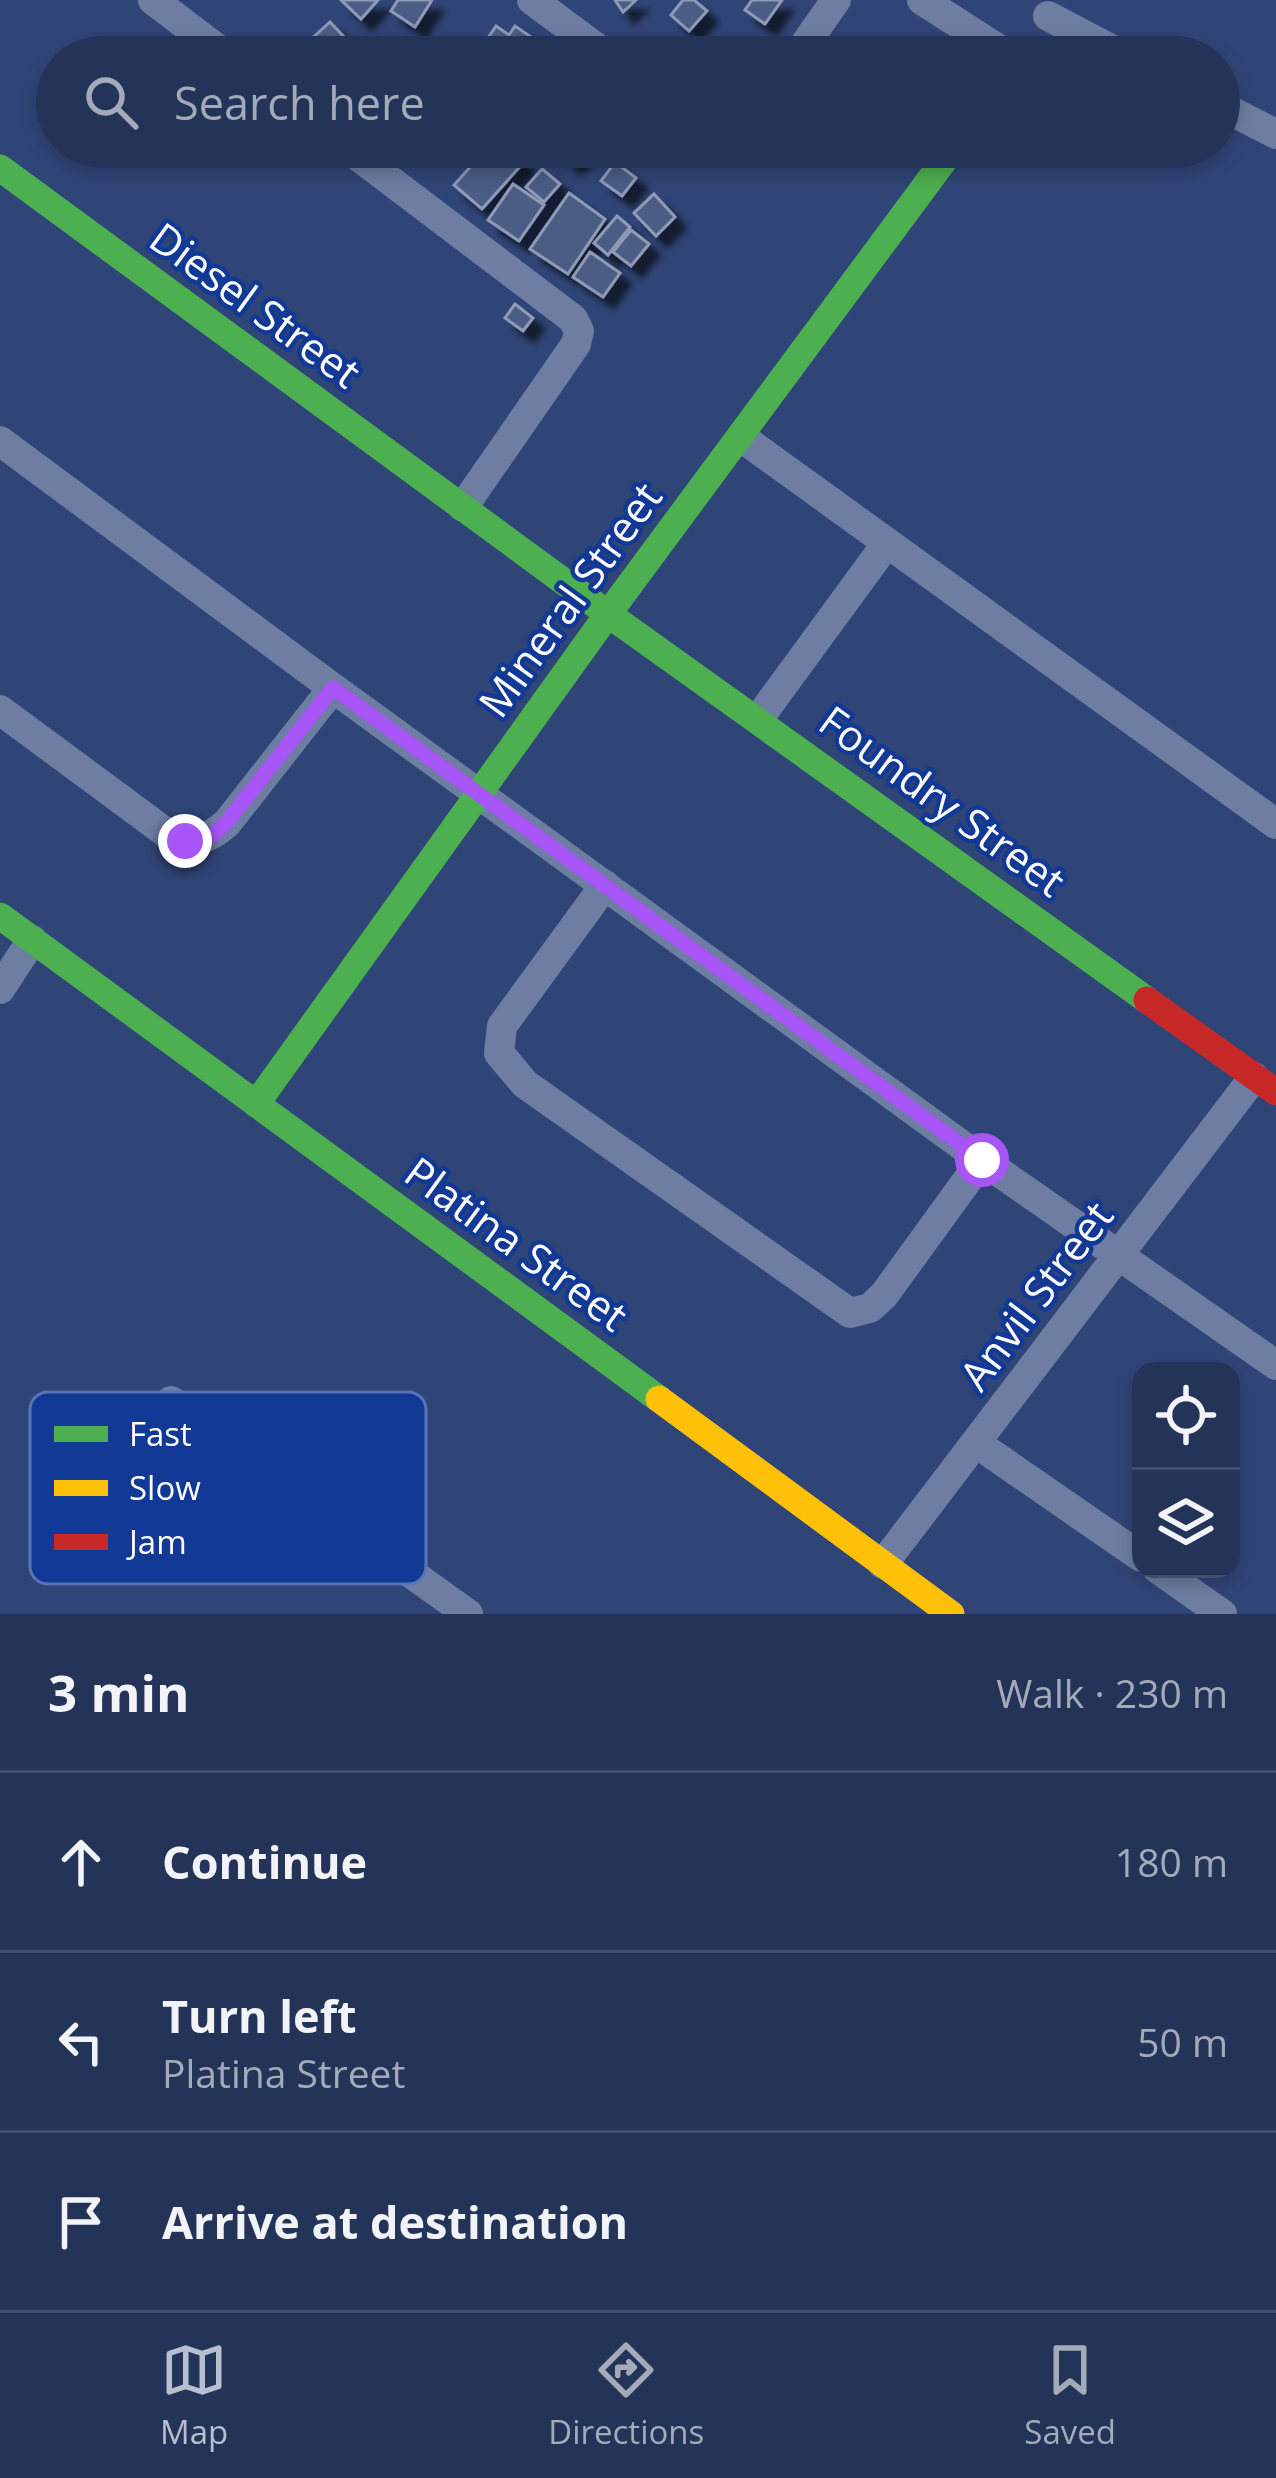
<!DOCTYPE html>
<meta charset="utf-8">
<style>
body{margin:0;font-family:"Open Sans",sans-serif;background:#303f62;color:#f1f3f6}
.controls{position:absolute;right:36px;bottom:36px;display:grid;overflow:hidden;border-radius:24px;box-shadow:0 6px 18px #0003}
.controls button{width:108px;height:108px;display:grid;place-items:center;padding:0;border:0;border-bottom:3px solid #414f6f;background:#243459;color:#f1f3f6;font:60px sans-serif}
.stop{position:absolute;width:36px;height:36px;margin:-27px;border:9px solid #a855f7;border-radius:50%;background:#fff}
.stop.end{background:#a855f7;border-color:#fff;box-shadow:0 3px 12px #0008}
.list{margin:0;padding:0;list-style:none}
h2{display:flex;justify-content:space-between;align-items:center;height:156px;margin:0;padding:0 48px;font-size:51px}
h2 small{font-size:39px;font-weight:400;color:#a3aaba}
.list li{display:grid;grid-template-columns:78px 1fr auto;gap:36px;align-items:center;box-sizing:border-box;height:180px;padding:0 48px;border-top:3px solid #414f6f}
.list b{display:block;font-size:45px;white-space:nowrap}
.list p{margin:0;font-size:39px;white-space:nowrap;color:#a3aaba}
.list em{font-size:39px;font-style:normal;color:#a3aaba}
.icon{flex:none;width:66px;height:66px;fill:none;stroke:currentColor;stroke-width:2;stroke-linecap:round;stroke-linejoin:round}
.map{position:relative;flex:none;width:1276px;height:1614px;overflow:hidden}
.search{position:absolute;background:#243459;box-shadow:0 6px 18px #0003;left:36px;right:36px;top:36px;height:132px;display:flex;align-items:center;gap:30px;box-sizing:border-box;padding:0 42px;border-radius:66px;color:#a3aaba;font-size:45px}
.sheet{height:696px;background:#243459}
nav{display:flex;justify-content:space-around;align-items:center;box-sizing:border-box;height:168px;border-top:3px solid #414f6f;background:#243459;font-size:33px;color:#a3aaba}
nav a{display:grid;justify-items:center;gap:6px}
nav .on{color:#b7becf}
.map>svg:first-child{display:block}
.building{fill:#4c5d85;stroke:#8e9ab7;stroke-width:3;filter:url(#shadow)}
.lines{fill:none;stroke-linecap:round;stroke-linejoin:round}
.street{stroke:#6e7ea2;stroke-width:30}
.fast{stroke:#4caf50;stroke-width:27}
.slow{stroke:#ffc107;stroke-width:27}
.jam{stroke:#c62828;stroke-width:27}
.route{stroke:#a855f7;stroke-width:15}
.labels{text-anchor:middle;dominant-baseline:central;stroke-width:9;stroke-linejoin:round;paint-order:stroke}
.street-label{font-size:42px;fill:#fff;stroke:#123995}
.key{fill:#123995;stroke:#5974b5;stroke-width:3}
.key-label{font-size:33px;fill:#fff}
</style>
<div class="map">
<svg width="1276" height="1614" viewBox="0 0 1276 1614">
<defs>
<filter id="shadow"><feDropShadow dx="11" dy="11" stdDeviation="3" flood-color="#0009"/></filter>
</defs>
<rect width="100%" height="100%" fill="#304577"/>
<!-- building -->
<g class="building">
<polygon points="341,0 378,0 361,19"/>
<polygon points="398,0 432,0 415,27 391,11"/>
<polygon points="615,0 636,0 623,12"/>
<polygon points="683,0 694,0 707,11 689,31 671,15"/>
<polygon points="752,0 782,0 765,24 745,10"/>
<polygon points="330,22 349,42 331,57 323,57 309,41"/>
<polygon points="496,26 509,35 515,26 537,41 531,49 537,53 534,57 475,57"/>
<polygon points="831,38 858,54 856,57 820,57"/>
<polygon points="439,40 461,55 459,57 426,57"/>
<polygon points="488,147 507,147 524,162 482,209 454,185"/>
<polygon points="556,147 590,147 569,163"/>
<polygon points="615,162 636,178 622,196 601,181"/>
<polygon points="542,169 560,184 544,202 526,187"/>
<polygon points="513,184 544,205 519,241 488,220"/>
<polygon points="569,193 605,219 568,274 530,249"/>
<polygon points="654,194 675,217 656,236 634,213"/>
<polygon points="617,216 630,227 608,255 594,243"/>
<polygon points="631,230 649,244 631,266 613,252"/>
<polygon points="590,252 620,273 603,297 573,277"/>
<polygon points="515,304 533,318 523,331 505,318"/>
</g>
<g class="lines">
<!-- street -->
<g class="street">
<polyline points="153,0 228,57"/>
<polyline points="532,0 609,57"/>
<polyline points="922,0 1011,57"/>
<polyline points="1048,16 1126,57"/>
<polyline points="796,57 836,0"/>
<polyline points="1219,105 1276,134"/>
<polyline points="346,147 573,319 579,331 576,344 463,507"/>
<polyline points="741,437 1276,824"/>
<path d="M0,441l333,247 -106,135c-19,17 -33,21 -58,12l-169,-125"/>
<polyline points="333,688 982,1160 1276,1365"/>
<polyline points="759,718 887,543"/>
<polyline points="605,885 502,1026 499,1053 525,1084 850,1313 870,1308 884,1295 982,1160"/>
<polyline points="0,989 32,940"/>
<polyline points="171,1401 468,1614"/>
<polyline points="976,1443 1141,1557"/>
<polyline points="883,1564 1254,1077"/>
<polyline points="1158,1569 1222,1614"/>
</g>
<!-- fast -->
<g class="fast">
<polyline points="0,168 608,614 1147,1000"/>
<polyline points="0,916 659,1399"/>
<polyline points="256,1104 608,614 954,147"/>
</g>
<!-- slow -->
<polyline class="slow" points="659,1399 951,1614"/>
<!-- jam -->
<polyline class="jam" points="1147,1000 1276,1092"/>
</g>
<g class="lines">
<!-- route -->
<polyline class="route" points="185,841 212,836 226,823 333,688 982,1160"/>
</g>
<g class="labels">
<!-- street labels -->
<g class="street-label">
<text transform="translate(256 304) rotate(36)">Diesel Street</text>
<text transform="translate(569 599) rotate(-54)">Mineral Street</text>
<text transform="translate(943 800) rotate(36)">Foundry Street</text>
<text transform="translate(517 1243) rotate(36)">Platina Street</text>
<text transform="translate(1035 1295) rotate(-53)">Anvil Street</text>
</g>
</g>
<!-- legend -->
<rect x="30" y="1392" width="396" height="192" rx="18" class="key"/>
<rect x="54" y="1426" width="54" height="16" fill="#4caf50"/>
<rect x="54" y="1480" width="54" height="16" fill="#ffc107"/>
<rect x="54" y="1534" width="54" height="16" fill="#c62828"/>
<g class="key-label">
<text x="129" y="1446">Fast</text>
<text x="129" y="1500">Slow</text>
<text x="129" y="1554">Jam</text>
</g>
</svg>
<div class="controls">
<button><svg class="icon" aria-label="locate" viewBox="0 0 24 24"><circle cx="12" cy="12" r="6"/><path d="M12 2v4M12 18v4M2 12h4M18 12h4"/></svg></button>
<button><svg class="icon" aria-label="layers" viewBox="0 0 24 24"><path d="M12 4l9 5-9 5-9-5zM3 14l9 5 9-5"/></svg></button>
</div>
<div class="stop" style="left:982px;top:1160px"></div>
<div class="stop end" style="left:185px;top:841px"></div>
<div class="search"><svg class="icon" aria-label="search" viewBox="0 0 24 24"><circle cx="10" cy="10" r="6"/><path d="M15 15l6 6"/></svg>Search here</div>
</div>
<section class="sheet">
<h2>3 min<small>Walk · 230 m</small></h2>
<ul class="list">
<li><svg class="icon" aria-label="ahead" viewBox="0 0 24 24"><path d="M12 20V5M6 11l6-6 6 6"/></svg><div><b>Continue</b></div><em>180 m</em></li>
<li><svg class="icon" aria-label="left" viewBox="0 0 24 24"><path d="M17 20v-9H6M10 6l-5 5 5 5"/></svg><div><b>Turn left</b><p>Platina Street</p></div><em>50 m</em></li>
<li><svg class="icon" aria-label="arrive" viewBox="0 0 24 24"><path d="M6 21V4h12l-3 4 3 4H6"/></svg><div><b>Arrive at destination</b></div></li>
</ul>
</section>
<nav>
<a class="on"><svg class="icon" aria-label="map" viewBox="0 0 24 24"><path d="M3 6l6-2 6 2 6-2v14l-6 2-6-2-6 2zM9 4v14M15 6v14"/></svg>Map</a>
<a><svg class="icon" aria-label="directions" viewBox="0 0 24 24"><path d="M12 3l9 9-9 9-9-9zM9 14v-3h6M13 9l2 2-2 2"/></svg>Directions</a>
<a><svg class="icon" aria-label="saved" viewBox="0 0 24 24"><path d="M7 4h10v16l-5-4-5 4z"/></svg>Saved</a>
</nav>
